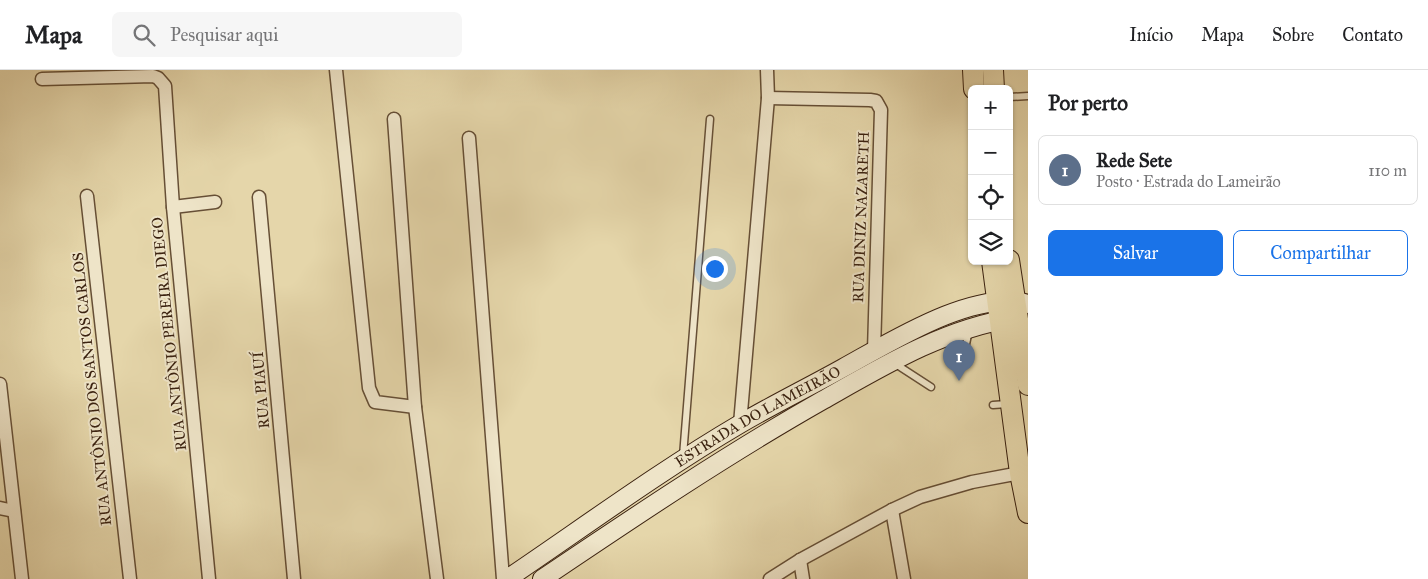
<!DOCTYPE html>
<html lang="pt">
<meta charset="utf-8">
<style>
body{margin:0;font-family:"IM FELL Great Primer",serif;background:#f6f6f6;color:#202124}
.controls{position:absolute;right:15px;top:15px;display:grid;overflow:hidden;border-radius:8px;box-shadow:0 1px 4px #0004}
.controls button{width:45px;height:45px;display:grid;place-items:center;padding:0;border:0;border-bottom:1px solid #e0e0e0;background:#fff;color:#202124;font:25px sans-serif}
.you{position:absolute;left:714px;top:198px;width:18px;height:18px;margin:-12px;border:4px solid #fff;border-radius:50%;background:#1a73e8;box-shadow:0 0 0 8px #1a73e833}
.badge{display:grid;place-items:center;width:32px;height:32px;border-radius:50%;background:#1a73e8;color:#fff;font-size:16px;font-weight:700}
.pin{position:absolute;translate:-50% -41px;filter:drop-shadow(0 1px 2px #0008)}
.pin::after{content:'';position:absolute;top:26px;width:18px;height:15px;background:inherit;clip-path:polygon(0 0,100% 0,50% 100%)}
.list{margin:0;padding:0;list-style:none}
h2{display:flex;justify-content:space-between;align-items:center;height:65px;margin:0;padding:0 20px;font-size:21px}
h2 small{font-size:16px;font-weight:400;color:#757577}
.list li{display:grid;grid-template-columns:32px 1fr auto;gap:15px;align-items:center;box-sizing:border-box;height:70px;margin:0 10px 10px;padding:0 10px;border:1px solid #e0e0e0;border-radius:8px}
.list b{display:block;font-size:19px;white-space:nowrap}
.list p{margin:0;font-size:16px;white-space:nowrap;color:#757577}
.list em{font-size:16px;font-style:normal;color:#757577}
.actions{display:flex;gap:10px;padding:15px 20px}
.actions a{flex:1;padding:11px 0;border:1px solid #1a73e8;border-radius:8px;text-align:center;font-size:18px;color:#1a73e8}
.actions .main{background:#1a73e8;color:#fff}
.icon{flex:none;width:28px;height:28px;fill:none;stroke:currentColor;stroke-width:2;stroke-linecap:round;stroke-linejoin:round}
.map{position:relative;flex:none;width:1028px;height:509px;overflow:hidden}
header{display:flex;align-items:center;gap:30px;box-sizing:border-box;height:70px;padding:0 25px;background:#fff;border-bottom:1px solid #e0e0e0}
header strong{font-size:24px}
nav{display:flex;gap:28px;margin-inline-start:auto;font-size:18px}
.search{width:350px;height:45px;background:#f6f6f6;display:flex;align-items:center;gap:12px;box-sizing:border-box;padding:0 18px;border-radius:8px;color:#757577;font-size:19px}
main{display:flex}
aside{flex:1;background:#fff}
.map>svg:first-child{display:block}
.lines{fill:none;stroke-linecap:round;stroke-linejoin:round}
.service-casing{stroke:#664f36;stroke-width:9}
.minor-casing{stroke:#664f36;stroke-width:15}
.secondary-casing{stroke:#3b2210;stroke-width:20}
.primary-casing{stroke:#3b2210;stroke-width:22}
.service{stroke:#eee4c8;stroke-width:6}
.minor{stroke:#eee4c8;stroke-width:12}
.secondary{stroke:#eee4c8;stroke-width:18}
.primary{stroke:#e5d6aa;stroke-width:20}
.labels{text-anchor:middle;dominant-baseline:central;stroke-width:4;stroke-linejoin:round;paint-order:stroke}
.street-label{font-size:15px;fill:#3b2210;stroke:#eee4c8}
</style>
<header>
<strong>Mapa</strong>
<div class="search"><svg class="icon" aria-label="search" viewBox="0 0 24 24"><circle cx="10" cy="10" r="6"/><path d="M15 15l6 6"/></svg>Pesquisar aqui</div>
<nav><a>Início</a><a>Mapa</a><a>Sobre</a><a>Contato</a></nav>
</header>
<main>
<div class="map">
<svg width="1028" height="509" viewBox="0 0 1028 509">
<rect width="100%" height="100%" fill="#e5d6aa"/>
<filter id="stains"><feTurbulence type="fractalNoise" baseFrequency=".004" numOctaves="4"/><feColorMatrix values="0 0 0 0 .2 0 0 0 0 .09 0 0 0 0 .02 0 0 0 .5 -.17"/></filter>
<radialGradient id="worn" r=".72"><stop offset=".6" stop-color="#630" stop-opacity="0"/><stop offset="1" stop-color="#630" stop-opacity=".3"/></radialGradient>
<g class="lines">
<defs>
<g id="service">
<polyline points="1009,27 1028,26"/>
<polyline points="894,293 931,317"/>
<polyline points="961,298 969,260"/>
<polyline points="993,335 1007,334"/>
<polyline points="683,386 710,49"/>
</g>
<g id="minor">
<polyline points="336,0 369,318 375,332 415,337"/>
<polyline points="42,9 153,6 158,8 165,16 173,137 209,509"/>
<polyline points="768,28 870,30 876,31 881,40 874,281"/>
<polyline points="394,49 415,337 437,509"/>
<polyline points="469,68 503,509"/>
<polyline points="87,126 130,509"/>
<polyline points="259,127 294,509"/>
<polyline points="173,137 215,132"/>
<polyline points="0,314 22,509"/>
<polyline points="740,354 768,28 767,0"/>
<polyline points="0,438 14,441"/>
<polyline points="892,440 904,509"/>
<polyline points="800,490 803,509"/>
<polyline points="770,509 800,490 892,440 920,427 972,412 1020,403"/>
</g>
<g id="secondary">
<path id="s1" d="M507,509c77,-52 153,-108 233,-155 34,-20 69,-37 103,-56 46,-25 132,-80 185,-64"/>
<path d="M542,509c92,-62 184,-124 281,-179 60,-34 121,-71 190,-82"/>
</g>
<g id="primary">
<polyline points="973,0 974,19"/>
<polyline points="993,0 994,19"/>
<polyline points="1009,190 1028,315"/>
<polyline points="992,191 1020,403 1028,443"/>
</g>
</defs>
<!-- service casing -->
<use href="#service" class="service-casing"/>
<!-- minor casing -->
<use href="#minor" class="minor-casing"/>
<!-- secondary casing -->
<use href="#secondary" class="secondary-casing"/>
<!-- primary casing -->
<use href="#primary" class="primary-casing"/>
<!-- service -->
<use href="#service" class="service"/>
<!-- minor -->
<use href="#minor" class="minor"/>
<!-- secondary -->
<use href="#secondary" class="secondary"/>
<!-- primary -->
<use href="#primary" class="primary"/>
</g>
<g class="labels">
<!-- street labels -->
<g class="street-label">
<text transform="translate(861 147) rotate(-88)">RUA DINIZ NAZARETH</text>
<text transform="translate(169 264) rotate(-96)">RUA ANTÔNIO PEREIRA DIEGO</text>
<text transform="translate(92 319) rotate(-96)">RUA ANTÔNIO DOS SANTOS CARLOS</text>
<text transform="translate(261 320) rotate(-95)">RUA PIAUÍ</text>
<text stroke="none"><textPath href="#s1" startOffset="299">ESTRADA DO LAMEIRÃO</textPath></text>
</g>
</g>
<rect width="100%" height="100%" filter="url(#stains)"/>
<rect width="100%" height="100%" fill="url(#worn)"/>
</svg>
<div class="controls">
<button>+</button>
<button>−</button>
<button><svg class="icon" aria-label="locate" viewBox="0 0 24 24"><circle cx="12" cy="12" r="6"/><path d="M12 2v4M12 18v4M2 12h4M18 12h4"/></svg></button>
<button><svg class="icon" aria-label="layers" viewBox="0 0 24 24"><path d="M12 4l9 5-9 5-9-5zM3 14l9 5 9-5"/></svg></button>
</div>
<div class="you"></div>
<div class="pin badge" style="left:959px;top:311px;background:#5c6f8a">1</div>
</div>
<aside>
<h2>Por perto<small></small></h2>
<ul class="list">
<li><span class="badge" style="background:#5c6f8a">1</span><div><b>Rede Sete</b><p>Posto · Estrada do Lameirão</p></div><em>110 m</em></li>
</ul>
<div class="actions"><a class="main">Salvar</a><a>Compartilhar</a></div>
</aside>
</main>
